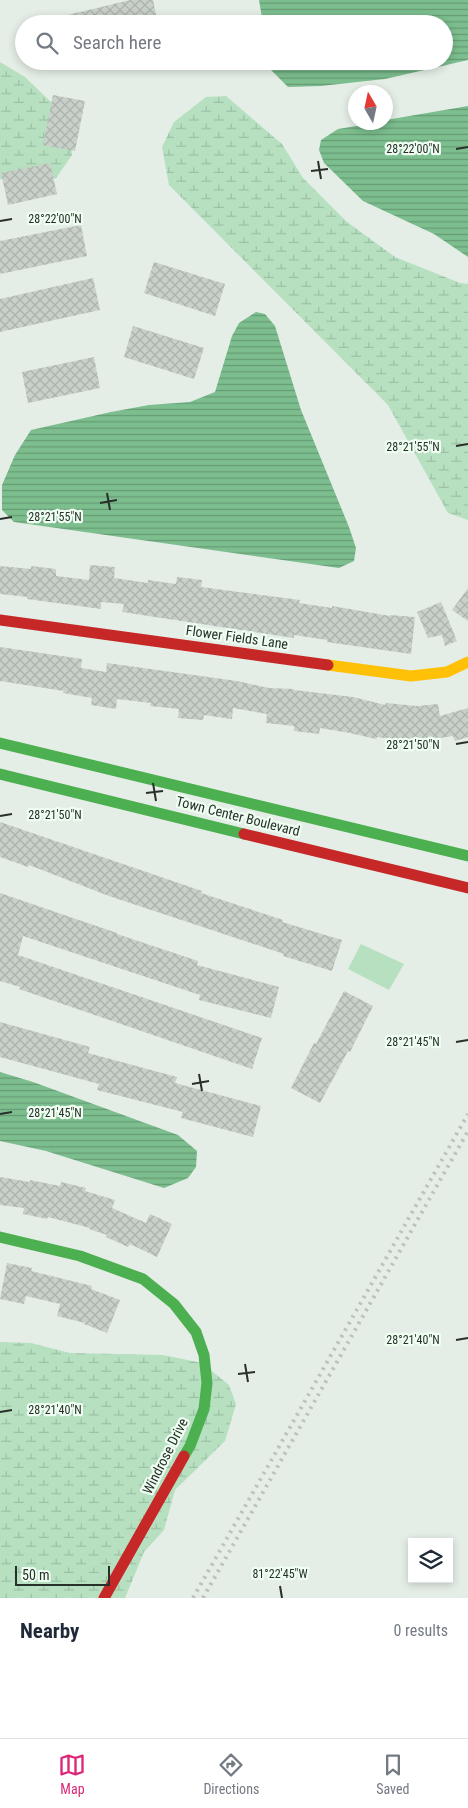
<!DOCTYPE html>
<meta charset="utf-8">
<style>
body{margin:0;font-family:"Roboto Condensed",sans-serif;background:#f6f6f7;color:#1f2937}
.controls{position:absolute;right:15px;bottom:15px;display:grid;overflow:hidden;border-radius:0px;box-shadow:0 2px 8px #0003}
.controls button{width:45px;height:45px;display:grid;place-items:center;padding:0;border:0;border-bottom:1px solid #e0e1e3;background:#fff;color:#1f2937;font:25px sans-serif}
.compass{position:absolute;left:348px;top:85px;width:45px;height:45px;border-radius:50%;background:#fff;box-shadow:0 2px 8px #0003;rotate:351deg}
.scale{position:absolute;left:15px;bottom:12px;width:95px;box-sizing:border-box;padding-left:5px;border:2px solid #292f2a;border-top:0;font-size:14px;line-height:18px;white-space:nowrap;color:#292f2a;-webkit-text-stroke:4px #eefef1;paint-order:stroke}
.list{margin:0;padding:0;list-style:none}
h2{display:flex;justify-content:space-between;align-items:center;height:65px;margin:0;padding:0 20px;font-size:21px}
h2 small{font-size:16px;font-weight:400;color:#747a83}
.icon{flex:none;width:28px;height:28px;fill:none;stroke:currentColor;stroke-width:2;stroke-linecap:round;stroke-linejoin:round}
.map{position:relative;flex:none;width:468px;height:1598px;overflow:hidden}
.search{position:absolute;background:#fff;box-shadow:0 2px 8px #0003;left:15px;right:15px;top:15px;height:55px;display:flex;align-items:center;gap:12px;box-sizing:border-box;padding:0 18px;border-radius:28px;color:#747a83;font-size:19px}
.sheet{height:140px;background:#fff}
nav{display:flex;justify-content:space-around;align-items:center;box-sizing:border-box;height:70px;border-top:1px solid #e0e1e3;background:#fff;font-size:14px;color:#747a83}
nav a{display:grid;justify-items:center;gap:2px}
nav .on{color:#db2777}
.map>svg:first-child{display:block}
.green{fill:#b6e0c0}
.wetland{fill:url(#wetland-marsh)}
.water{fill:url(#water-rules)}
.building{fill:url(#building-cross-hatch)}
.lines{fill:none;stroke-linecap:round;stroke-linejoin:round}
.fast{stroke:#4caf50;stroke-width:11}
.slow{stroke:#ffc107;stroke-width:11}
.jam{stroke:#c62828;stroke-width:11}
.rail{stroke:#bfc1bf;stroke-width:4;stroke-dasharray:2.5 5;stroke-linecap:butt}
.ticks{fill:none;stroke:#292f2a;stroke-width:2}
.labels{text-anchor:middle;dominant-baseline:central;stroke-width:4.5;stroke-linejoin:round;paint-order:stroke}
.street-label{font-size:14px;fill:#292f2a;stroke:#eefef1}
.ticks-label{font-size:12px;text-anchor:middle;fill:#292f2a;stroke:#eefef1;stroke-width:4.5;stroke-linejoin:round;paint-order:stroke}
</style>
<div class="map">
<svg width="468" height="1598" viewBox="0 0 468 1598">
<defs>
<pattern id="wetland-marsh" width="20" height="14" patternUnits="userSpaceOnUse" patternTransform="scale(1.25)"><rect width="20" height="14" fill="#b6e0c0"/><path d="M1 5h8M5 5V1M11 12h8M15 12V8" fill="none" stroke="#9cc0a5"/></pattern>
<pattern id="water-rules" width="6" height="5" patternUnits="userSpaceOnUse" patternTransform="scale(1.25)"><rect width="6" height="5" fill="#7cbe8e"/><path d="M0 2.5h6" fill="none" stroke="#669b74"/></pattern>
<pattern id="building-cross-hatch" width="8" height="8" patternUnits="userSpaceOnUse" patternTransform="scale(1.25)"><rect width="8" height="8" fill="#c8d0c9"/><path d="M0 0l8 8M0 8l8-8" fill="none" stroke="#acb3ad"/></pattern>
</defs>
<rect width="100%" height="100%" fill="#e4eee6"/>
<!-- green -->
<polygon class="green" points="361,944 404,964 389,990 348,969"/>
<!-- wetland -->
<g class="wetland">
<polygon points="0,62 25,77 54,105 71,131 72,155 56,178 28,184 0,179"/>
<polygon points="226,96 282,144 303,178 346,221 395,257 460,283 468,284 468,520 448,513 388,405 169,185 162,147 174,122 206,97"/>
<polygon points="0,1342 31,1343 70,1353 163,1355 202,1363 229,1385 236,1404 225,1441 175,1490 164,1530 144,1552 125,1598 0,1598"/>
</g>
<!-- water -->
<g class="water">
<polygon points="259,0 468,0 468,60 385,79 321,86 288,87 270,69 269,61 444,61 444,24 263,24"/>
<polygon points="468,106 468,257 434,234 363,201 324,163 319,150 321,140 338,129 374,123 386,122 386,120"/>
<polygon points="256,312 265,314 275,326 301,410 349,527 356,548 354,561 339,568 14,522 2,510 2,485 15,455 31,430 111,412 149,405 190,402 215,392 232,336 239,323"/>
<polygon points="0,1072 33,1082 178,1135 197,1151 196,1167 188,1178 164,1188 46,1151 0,1141"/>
</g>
<!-- building -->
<g class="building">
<polygon points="130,0 153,0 158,24 48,24 47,20"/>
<polygon points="53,95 85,101 75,151 43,145"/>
<polygon points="50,163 57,194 8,205 1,173"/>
<polygon points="81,225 87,256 0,274 0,241"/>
<polygon points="154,262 225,284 215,316 144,293"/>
<polygon points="93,278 100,310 0,332 0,299"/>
<polygon points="133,326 204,348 194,379 124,357"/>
<polygon points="94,357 100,388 28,403 22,372"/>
<polygon points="90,565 115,567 114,578 148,583 148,580 176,584 177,577 202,580 201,587 300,600 299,603 332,608 332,606 390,616 390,615 415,617 411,654 327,642 327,640 294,635 294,638 122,612 124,604 101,602 101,609 27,599 28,597 0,594 0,566 31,569 31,566 56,569 56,576 89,580"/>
<polygon points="468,588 468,621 452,610"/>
<polygon points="441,602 457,641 445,646 442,635 428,638 417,612"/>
<polygon points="0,647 82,659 81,668 106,672 107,663 237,681 269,688 294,689 294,690 353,697 385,705 386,703 417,706 438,704 440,716 468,708 468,737 455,741 453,736 414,742 377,737 376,739 350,733 320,728 319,734 294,731 294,726 266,723 267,714 233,708 232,719 204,715 203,720 178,718 179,709 150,706 151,703 117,699 116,709 91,705 92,698 63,693 64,691 0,681"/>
<polygon points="0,822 202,891 201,893 283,920 282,922 342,940 332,971 283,956 284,954 109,896 29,865 28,867 0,857"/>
<polygon points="0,893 117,933 117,934 198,961 197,965 279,987 271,1018 199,1000 200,995 23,936 18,955 262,1038 252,1069 19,989 20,987 0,981"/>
<polygon points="344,991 373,1006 350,1052 348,1051 320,1103 291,1088 314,1043 316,1044"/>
<polygon points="0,1022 90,1047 88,1053 177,1077 175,1083 261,1106 253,1137 181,1118 183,1112 97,1090 99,1084 0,1057"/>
<polygon points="0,1177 30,1182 30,1180 60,1186 61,1182 86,1188 85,1191 115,1200 112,1208 146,1223 150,1214 172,1224 157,1257 130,1244 128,1247 106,1237 107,1235 89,1229 90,1228 48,1217 47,1219 23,1214 24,1208 0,1205"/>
<polygon points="7,1263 32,1268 31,1271 92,1286 91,1289 120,1300 107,1333 84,1324 85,1323 57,1316 60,1304 26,1296 24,1304 0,1299"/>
</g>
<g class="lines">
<!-- fast -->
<g class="fast">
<polyline points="0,743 468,856"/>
<polyline points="0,774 244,834"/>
<polyline points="0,1237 80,1256 143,1279 174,1304 196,1332 204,1355 207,1383 204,1409 190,1446 184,1456"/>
</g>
<!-- slow -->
<polyline class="slow" points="328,665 411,676 447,672 468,662"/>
<!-- jam -->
<g class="jam">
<polyline points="0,620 328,665"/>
<polyline points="244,834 468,888"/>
<polyline points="104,1598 184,1456"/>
</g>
<!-- rail -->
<g class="rail">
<polyline points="193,1598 468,1114"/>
<polyline points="203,1598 468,1131"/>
</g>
</g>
<!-- ticks -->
<path class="ticks" d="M456,149l12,-2M318,161l3,18M311,171l17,-2M0,221l12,-2M456,446l12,-2M107,493l3,17M100,503l17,-3M0,519l12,-2M456,744l12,-2M153,783l3,18M146,793l17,-2M0,816l12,-2M456,1042l12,-2M199,1074l3,17M192,1084l17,-3M0,1114l12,-2M456,1340l12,-2M245,1364l3,18M238,1374l17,-2M0,1412l12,-2M280,1586l2,12"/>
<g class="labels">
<!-- street labels -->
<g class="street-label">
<text transform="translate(237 637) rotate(8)">Flower Fields Lane</text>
<text transform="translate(238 816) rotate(14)">Town Center Boulevard</text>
<text transform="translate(165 1456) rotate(-63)">Windrose Drive</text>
</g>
</g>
<g class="ticks-label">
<text x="413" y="153">28°22'00"N</text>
<text x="55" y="223">28°22'00"N</text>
<text x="413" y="451">28°21'55"N</text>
<text x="55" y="521">28°21'55"N</text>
<text x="413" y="749">28°21'50"N</text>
<text x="55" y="819">28°21'50"N</text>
<text x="413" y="1046">28°21'45"N</text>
<text x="55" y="1117">28°21'45"N</text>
<text x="413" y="1344">28°21'40"N</text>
<text x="55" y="1414">28°21'40"N</text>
<text x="280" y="1578">81°22'45"W</text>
</g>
</svg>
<div class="controls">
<button><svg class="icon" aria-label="layers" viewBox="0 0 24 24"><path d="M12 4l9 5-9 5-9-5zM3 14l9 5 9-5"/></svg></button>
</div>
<svg class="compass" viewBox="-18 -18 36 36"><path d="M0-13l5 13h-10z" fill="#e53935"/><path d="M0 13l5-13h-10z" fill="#747a83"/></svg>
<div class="scale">50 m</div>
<div class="search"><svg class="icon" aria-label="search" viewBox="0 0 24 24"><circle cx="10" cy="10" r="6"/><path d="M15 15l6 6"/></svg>Search here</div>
</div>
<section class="sheet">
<h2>Nearby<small>0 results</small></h2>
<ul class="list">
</ul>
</section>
<nav>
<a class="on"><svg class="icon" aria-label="map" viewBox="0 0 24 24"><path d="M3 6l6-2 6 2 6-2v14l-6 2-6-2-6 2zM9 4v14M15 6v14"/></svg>Map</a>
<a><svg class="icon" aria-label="directions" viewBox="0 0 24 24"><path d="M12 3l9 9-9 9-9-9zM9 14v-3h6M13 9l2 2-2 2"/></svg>Directions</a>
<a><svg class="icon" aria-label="saved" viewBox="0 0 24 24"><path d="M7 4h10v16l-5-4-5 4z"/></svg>Saved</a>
</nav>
